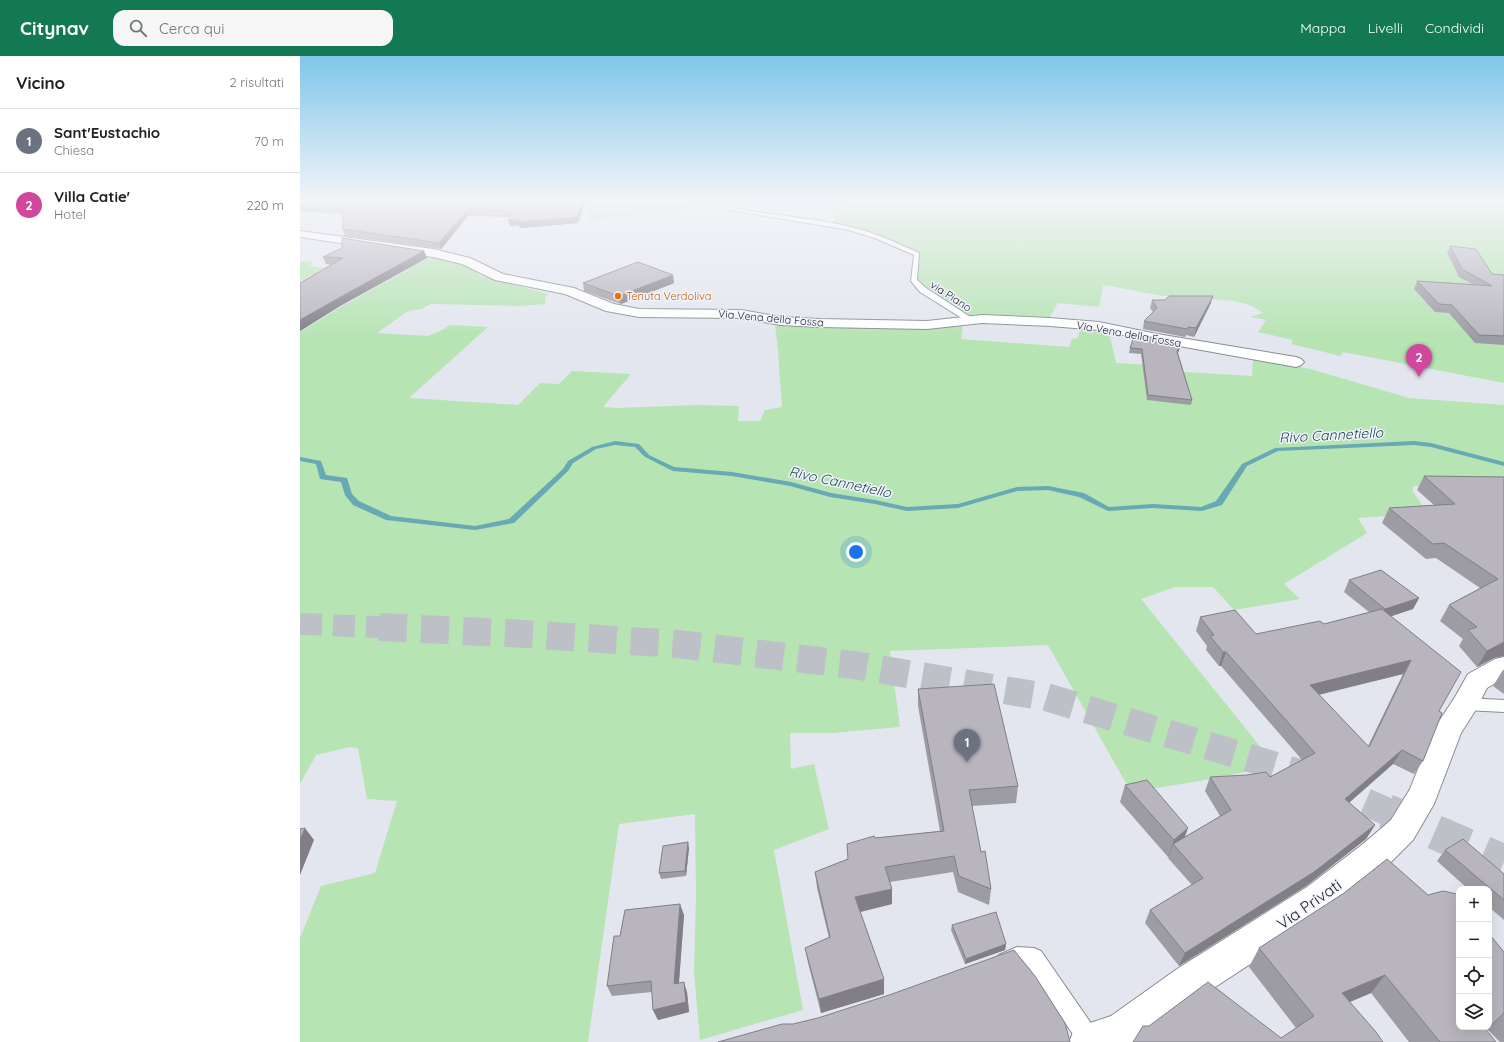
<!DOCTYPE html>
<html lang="it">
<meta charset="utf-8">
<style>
body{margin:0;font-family:Quicksand,sans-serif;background:#f6f6f6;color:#202124}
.controls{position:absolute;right:12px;bottom:12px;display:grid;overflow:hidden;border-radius:8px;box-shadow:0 4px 16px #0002}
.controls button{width:36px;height:36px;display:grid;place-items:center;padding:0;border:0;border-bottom:1px solid #e0e0e0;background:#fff;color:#202124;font:20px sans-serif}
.you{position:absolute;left:556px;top:496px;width:14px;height:14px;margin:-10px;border:3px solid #fff;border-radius:50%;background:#1a73e8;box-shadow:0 0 0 6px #1a73e833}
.badge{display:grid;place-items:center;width:26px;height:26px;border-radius:50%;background:#127952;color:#fff;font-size:13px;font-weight:700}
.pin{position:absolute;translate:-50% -33px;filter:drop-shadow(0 1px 2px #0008)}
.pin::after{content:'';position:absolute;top:21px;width:14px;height:12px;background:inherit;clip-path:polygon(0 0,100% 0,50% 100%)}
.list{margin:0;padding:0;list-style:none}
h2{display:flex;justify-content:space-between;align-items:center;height:52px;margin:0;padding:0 16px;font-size:17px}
h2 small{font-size:13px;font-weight:400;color:#757577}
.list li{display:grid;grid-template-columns:26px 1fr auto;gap:12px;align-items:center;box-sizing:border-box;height:64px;padding:0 16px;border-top:1px solid #e0e0e0}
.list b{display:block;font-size:15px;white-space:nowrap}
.list p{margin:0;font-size:13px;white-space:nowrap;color:#757577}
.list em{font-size:13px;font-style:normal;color:#757577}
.icon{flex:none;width:22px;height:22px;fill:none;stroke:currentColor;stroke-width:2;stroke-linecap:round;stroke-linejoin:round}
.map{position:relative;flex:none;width:1204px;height:986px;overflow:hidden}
header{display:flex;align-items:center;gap:24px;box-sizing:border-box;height:56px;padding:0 20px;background:#127952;color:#fff}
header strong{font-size:19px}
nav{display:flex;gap:22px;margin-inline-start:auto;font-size:14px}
.search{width:280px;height:36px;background:#f6f6f6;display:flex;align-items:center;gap:10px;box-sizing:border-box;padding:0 14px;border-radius:12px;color:#757577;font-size:15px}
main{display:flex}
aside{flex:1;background:#fff}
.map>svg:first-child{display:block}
.green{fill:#b6e4b3}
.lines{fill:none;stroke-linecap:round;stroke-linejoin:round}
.stream{fill:#67a9b4;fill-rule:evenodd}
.highway-tunnel-far2{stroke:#bec0c8;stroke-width:22;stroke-dasharray:22 11;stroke-linecap:butt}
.highway-tunnel-far1{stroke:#bec0c8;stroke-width:28;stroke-dasharray:28 14;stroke-linecap:butt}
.highway-tunnel{stroke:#bec0c8;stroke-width:35;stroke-dasharray:35 18;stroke-linecap:butt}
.lane-casing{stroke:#8a8c94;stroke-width:2}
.street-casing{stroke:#8a8c94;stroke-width:2}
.lane{fill:#fff;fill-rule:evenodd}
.street{fill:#fff;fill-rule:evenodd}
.wall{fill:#9e9ca3;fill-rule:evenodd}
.shaded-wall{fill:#817f85}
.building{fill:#b8b5be;stroke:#817f85;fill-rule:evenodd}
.food-dot{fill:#e8710a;stroke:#f1f4fd;stroke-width:1.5}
.labels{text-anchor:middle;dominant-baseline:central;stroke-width:3;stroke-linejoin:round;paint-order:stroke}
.far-food-label{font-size:11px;fill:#c56008;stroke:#f1f4fd;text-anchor:start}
.far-street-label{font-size:11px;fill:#27282b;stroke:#f1f4fd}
.water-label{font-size:14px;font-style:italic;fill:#1b464c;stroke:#f1f4fd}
.near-street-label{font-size:16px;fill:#27282b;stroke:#f1f4fd}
</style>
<header>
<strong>Citynav</strong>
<div class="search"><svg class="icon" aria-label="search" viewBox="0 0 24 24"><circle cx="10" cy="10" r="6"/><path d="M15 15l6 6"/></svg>Cerca qui</div>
<nav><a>Mappa</a><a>Livelli</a><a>Condividi</a></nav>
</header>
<main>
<aside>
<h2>Vicino<small>2 risultati</small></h2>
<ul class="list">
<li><span class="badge" style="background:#6b7280">1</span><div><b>Sant'Eustachio</b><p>Chiesa</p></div><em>70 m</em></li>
<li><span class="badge" style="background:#d1479c">2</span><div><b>Villa Catie'</b><p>Hotel</p></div><em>220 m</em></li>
</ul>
</aside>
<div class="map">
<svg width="1204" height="986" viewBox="0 0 1204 986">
<rect width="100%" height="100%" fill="#e4e6ef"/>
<!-- green -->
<g class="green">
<polygon points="294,144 454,144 287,165 287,152"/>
<path d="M542,144h662v183l-161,-31 -2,4 -50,-12 2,-4 -35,-8 8,-12 -16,-3 13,-4c-20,-17 -58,-13 -84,-15 -25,-3 -51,-9 -76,-13l-4,22 -41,-4 -9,15 -78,2 -52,-32 -5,-16 6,-11 -3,-7 -21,-9 -64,-23 14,-19z"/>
<polygon points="131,201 157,205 170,211 180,220 249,238 245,242 245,248 220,250 131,248 121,253 108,255 77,277 128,280 142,274 150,269 188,271 109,342 218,349 240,327 259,328 272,315 331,318 303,351 316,352 398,349 439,350 438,365 460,365 465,354 482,351 478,295 475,268 603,270 663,268 661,283 769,291 772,283 778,282 780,273 804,277 810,281 816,307 850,309 852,314 952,320 953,302 978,306 1014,314 1109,342 1204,349 1204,432 1191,428 1113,430 1113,436 1128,457 1058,462 1067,477 984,528 1000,543 934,554 913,531 875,531 841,543 976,710 900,725 831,736 748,589 590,595 600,671 532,677 490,677 491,713 514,708 529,773 474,794 503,954 400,984 394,917 396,839 395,758 319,768 288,986 0,986 0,882 21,830 75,817 97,745 67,743 58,692 50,691 16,699 0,728 0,276 44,249"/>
<polygon points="0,205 14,206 8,210 25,212 0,225"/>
</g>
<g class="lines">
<!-- stream -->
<polygon class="stream" points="315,385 339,388 349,399 374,411 432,416 491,426 531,437 575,444 607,451 658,448 717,431 748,430 784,437 809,451 853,448 901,451 916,445 942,408 975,392 1114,385 1131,387 1204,406 1204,410 1131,391 1114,389 978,395 947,410 922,449 902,455 853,452 808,455 779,441 748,434 717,435 658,452 607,455 575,448 530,441 490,430 432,420 373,415 345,401 335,391 315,389 296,393 273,407 268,415 214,467 175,474 86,464 53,449 45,439 41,426 20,423 16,408 0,405 0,401 21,405 26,419 47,422 52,438 59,445 91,460 175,470 209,463 263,413 268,405 292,391"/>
<!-- highway-tunnel-far2 -->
<polyline class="highway-tunnel-far2" points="0,568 102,572"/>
<!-- highway-tunnel-far1 -->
<polyline class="highway-tunnel-far1" points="79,571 208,577 377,588 554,609 746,641 996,716 1088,756"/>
<!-- highway-tunnel -->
<polyline class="highway-tunnel" points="1086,755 1204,806"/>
<defs>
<g id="lane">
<path d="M422,144h6l5,8 12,2c35,6 71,8 106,17 23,5 46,16 68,26l-2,27 9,8 49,32 -4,2h-3l-48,-30 -9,-11 3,-26 -37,-16 -28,-9 -120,-20z"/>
<polygon points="1165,642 1204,644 1204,656 1165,654 1160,652 1158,648 1160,644"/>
<polygon points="717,891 734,892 741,895 797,976 800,984 799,986 778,986 729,912 718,911 706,916 699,913 696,906 699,899"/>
</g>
<g id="street">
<polygon points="0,175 133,193 170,202 203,218 274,232 314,248 339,253 441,254 481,261 519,263 627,265 682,259 750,262 799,266 857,278 996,301 1001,303 1004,306 1001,309 996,311 857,286 799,274 750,270 682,267 627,273 519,271 481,269 441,262 339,261 306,255 265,238 195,224 162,208 133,201 0,181"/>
<polygon points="1204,601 1204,622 1187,632 1175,655 1161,677 1134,748 1113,784 1087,810 1031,855 903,939 840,986 769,986 775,972 811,960 877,913 1007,831 1063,788 1091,764 1110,733 1134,673 1155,641 1168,618 1195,603"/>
</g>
</defs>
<!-- lane casing -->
<use href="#lane" class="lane-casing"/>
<!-- street casing -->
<use href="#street" class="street-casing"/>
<!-- lane -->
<use href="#lane" class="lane"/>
<!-- street -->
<use href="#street" class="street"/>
</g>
<!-- wall -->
<g class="wall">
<polygon points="0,144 286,144 278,167 220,172 219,169 210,170 209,161 168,160 141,193 45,180 43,173 43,158 0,155"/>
<polygon points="1150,190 1192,218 1204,219 1204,289 1175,287 1149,257 1135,256 1114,233 1117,225 1172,228 1159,221 1147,197"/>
<polygon points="124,195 127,202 40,250 0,275 0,227 32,209 26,208 23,201"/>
<polygon points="283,227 374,227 321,248 284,235"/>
<polygon points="852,244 911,247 894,281 886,279 885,281 843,273 844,265 853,256 850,252"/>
<polygon points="881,287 880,292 878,297 892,344 891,349 847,344 841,298 829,297 830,292"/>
<polygon points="1124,420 1204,421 1194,602 1177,611 1159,590 1163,583 1140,565 1149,549 1180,532 1136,502 1126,503 1082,467 1089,452 1134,449 1117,434"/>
<path d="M1049,524l70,18 -6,11 -22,7 48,95 -16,50 -9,13 -21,-10 -44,39 26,22 -9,14 -60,47 -127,80 -34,-43 5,-13 42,-25 -24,-27 1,-2 -1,1 -48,-55 5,-17 59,53 36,-22 -15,-25 5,-14h60l32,-17 -81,-94h-2l-13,-16 1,-4 -11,-15 4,-14 56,17 68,-10 45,-12 -25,-20zM1103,618l-35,72 -49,-51z"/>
<polygon points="1203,614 1204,614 1204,638 1193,630"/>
<polygon points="618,633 718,730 716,747 672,750 681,796 691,833 689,849 658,836 653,816 590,826 592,848 560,856 584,938 521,957 508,907 505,892 529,882 517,832 515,816 548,803 575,782 640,775 618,650"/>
<polygon points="389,792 386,820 361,823 359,817"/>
<polygon points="1145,794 1204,818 1204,864 1189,851 1189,833 1168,833 1137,805"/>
<polygon points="1128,839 1204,896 1204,986 1200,986 1187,973 1186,975 1196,986 1109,986 1071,937 1050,946 981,982 996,972 949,911 959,892"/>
<polygon points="384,859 379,927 387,936 389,956 358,964 353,954 352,936 312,940 307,930 320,880"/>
<polygon points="652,869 706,888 705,894 665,908 651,874"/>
</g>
<!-- shaded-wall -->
<g class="shaded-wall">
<polygon points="282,144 286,144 278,167 220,172 219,169 210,170 208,164"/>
<polygon points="167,154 168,160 141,193 139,187"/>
<polygon points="124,195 127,202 40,250 0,275 0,264 37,243"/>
<polygon points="373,219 374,227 321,248 319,240"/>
<polygon points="913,240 911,247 894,281 896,272"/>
<polygon points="881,287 880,292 876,300 877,296"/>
<polygon points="1119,542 1113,553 1080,564 1085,553"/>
<polygon points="1204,586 1204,600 1194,602 1177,611 1187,595"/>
<polygon points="923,596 926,596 921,610 919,610"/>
<polygon points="1111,604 1103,618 1004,642 1010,629"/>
<polygon points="1102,694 1093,708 1037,757 1045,743"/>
<polygon points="1075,769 1066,783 1006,830 879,910 885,897"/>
<polygon points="5,772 14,784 0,819 0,784"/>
<polygon points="888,772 882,789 873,788 869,800 868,801 874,784"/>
<polygon points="388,786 389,792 386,820 385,815"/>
<polygon points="592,833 592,848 556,857 555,841"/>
<polygon points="380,848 384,859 378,938 374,928"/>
<polygon points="706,888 705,894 665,908 666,903"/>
<polygon points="1085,919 1071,937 1028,955 1042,937"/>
<polygon points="584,923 584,938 521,957 519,943"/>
<polygon points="384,926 387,936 389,956 358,964 353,954"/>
</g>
<!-- building -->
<g class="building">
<polygon points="0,144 282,144 277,161 218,166 219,163 208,164 212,155 167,154 139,187 43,173 43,152 0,150"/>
<polygon points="42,182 124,195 37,243 0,264 0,227 43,202 23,201 42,192"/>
<polygon points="1150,190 1176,193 1192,218 1204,219 1204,280 1179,279 1152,249 1139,248 1117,225 1192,230 1162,213"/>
<polygon points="338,206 373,219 319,240 283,227"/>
<polygon points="869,240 913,240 896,272 888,271 887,273 844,265 857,252 852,244 865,244"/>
<polygon points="835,278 881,287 877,296 892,344 848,339 842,293 830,292"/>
<polygon points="1124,420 1204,421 1204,586 1187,595 1168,574 1177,571 1149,549 1198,523 1144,487 1133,488 1089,452 1155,448"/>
<polygon points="1081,514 1119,542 1085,553 1049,524"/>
<path d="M1082,553l79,63 -22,39 3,2 -19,48 -21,-11 -57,49 30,26 -61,47 -129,81 -35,-43 53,-32 -30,-34 58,-34 -21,-33 37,-2 19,-3 4,5 45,-24 -89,-101h-3l-13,-16 4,-1 -14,-18 35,-7 21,24 64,-13 4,3zM1111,604l-42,87 -59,-62z"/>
<polygon points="694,628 718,730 669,734 681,796 685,795 691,833 659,820 654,800 585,811 592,833 555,841 584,923 519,943 505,892 530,881 515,816 548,803 547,788 574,780 575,782 644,775 618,633"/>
<polygon points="847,724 888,772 874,784 825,729"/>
<polygon points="5,772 0,784 0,773"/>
<polygon points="1163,783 1204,818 1204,844 1145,794"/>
<polygon points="388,786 385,815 359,817 363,790"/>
<polygon points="1087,803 1128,839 1143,835 1157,838 1159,840 1159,971 1189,971 1189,878 1204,896 1204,957 1186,974 1196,986 1140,986 1085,919 1042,937 1076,976 1083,986 833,986 843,970 849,970 908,926 981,982 1014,960 959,892 1044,837"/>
<polygon points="380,848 374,928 384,926 386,946 353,954 351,925 307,930 314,880 320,880 325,854"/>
<polygon points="696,856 706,888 666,903 652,869"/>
<polygon points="714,894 735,920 765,967 770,986 418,986 482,968 493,968 518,962 592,938"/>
</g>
<!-- sky -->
<linearGradient id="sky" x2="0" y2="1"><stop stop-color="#7fc6ea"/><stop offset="0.51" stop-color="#f3f4f8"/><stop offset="1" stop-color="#f3f4f8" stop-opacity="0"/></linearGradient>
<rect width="1204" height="282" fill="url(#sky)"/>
<!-- markers -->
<circle class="food-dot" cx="318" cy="240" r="4"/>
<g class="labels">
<!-- far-food labels -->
<g class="far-food-label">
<text x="326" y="240">Tenuta Verdoliva</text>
</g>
<!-- far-street labels -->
<g class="far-street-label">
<text transform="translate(651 240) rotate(33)">via Piano</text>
<text transform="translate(471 262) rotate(5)">Via Vena della Fossa</text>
<text transform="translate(829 278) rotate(10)">Via Vena della Fossa</text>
</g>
<!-- water labels -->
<g class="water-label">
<text transform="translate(1031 379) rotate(-3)">Rivo Cannetiello</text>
<text transform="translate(540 426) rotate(12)">Rivo Cannetiello</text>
</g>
<!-- near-street labels -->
<g class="near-street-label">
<text transform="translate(1009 848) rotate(-35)">Via Privati</text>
</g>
</g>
</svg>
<div class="controls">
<button>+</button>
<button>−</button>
<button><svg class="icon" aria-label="locate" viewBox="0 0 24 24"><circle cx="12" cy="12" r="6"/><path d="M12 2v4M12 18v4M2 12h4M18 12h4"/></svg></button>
<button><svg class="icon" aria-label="layers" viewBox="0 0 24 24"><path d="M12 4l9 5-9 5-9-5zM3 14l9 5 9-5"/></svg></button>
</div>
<div class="you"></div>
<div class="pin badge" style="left:667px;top:706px;background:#6b7280">1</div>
<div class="pin badge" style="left:1119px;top:321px;background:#d1479c">2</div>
</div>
</main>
